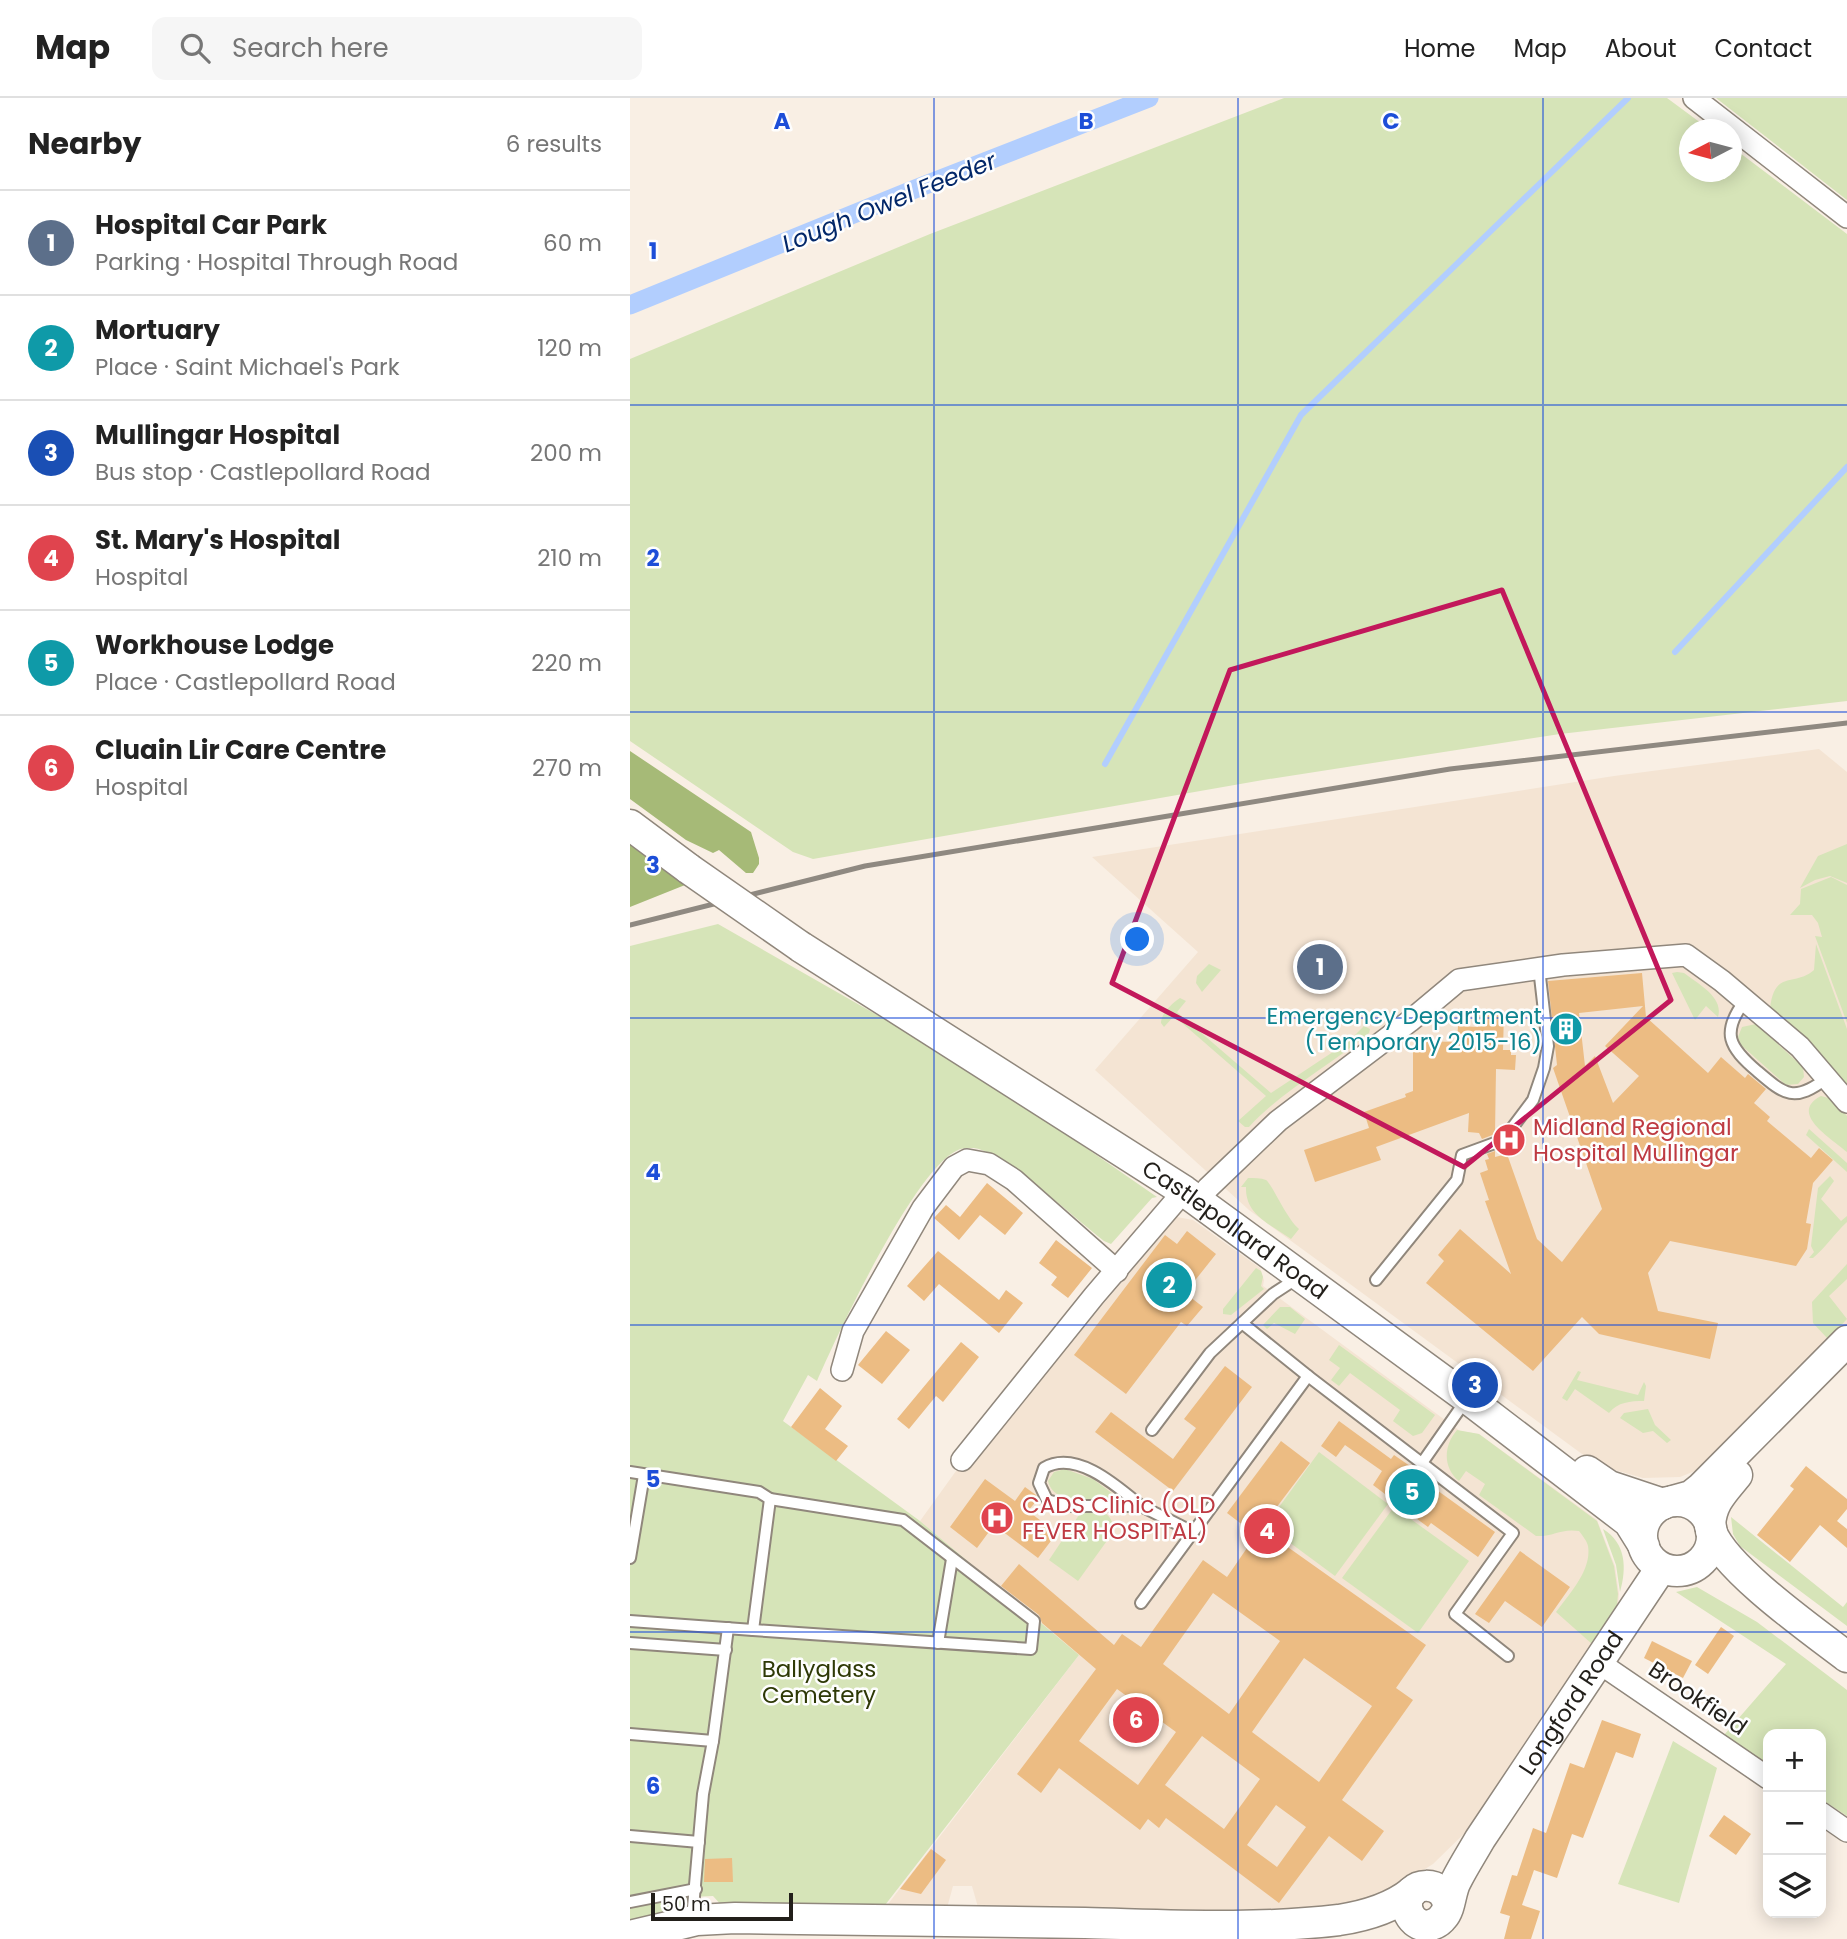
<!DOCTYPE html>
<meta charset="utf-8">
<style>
body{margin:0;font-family:Poppins,sans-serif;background:#f6f6f6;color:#222}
.controls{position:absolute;right:21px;bottom:21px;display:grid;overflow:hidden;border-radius:14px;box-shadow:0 4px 18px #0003}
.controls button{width:63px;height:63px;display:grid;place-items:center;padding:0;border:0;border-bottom:2px solid #e0e0e0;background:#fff;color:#222;font:35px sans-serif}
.compass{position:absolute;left:1049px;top:21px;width:63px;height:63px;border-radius:50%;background:#fff;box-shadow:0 4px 18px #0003;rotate:264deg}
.scale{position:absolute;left:21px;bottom:18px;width:142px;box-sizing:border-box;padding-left:7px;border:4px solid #221f1a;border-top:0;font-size:19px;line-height:24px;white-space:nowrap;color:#221f1a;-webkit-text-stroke:5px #fefefe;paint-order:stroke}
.you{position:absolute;left:508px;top:842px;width:24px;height:24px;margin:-18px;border:5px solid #fff;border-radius:50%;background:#1a73e8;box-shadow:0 0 0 10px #1a73e833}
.badge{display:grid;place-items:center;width:46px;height:46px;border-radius:50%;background:#9644b3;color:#fff;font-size:23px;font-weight:700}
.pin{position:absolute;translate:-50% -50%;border:4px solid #fff;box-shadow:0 2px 7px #0006}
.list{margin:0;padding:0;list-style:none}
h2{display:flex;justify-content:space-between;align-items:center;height:91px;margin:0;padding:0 28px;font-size:30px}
h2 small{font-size:23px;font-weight:400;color:#767676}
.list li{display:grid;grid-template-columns:46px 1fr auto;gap:21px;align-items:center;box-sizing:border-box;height:105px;padding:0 28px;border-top:2px solid #e0e0e0}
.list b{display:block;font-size:26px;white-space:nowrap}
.list p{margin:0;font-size:23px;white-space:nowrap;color:#767676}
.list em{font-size:23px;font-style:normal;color:#767676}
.icon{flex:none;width:38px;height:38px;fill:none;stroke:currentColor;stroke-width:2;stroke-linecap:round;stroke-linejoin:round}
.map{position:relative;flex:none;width:1217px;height:1841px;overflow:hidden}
header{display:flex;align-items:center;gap:42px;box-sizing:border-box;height:98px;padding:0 35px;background:#fff;border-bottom:2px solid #e0e0e0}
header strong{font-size:33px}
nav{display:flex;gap:38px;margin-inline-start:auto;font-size:24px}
.search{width:490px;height:63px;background:#f6f6f6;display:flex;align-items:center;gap:18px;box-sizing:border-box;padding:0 24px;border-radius:14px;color:#767676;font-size:26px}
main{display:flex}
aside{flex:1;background:#fff}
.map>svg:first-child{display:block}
.built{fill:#f4e4d3}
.green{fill:#d6e4b8}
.forest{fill:#a6ba77}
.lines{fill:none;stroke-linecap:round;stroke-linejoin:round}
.stream{stroke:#b2cefe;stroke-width:6}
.canal{stroke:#b2cefe;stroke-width:19}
.building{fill:#ecbc83;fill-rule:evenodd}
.lane-casing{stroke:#90877c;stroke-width:14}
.street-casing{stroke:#90877c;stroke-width:24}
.secondary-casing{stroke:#90877c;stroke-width:33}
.lane{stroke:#fff;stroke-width:10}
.street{stroke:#fff;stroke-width:21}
.secondary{stroke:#fff;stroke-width:30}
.rail{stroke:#8f8981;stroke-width:5}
.secondary-bridge-casing{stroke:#90877c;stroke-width:33;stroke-linecap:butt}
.secondary-bridge{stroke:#fff;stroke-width:30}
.marked{fill:none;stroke:#c2185b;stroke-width:5;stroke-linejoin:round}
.grid{fill:none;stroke:#1d4ed8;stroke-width:2;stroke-opacity:0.55}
.labels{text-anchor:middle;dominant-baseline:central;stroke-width:5;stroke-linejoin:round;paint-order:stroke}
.culture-label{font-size:23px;fill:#0d838f;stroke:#fefefe;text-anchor:end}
.health-label{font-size:23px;fill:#be3a42;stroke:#fefefe;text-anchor:start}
.street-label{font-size:23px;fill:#221f1a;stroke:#fefefe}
.park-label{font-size:23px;fill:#2e3906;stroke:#fefefe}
.water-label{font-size:24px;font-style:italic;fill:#022769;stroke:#fefefe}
.grid-label{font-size:23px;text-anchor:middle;font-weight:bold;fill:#1d4ed8;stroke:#fefefe;stroke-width:5;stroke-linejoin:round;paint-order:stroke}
</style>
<header>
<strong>Map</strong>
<div class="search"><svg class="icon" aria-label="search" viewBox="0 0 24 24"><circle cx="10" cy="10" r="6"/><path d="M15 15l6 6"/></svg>Search here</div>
<nav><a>Home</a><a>Map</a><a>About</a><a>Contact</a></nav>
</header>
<main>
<aside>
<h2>Nearby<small>6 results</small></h2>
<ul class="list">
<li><span class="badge" style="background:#5c6f8a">1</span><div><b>Hospital Car Park</b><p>Parking · Hospital Through Road</p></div><em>60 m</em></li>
<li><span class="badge" style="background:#0f9aa8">2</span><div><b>Mortuary</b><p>Place · Saint Michael's Park</p></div><em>120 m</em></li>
<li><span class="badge" style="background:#1a4fb4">3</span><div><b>Mullingar Hospital</b><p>Bus stop · Castlepollard Road</p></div><em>200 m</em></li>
<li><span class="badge" style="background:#e0444e">4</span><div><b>St. Mary's Hospital</b><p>Hospital</p></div><em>210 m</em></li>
<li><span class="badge" style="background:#0f9aa8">5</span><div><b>Workhouse Lodge</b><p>Place · Castlepollard Road</p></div><em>220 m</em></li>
<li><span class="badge" style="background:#e0444e">6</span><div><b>Cluain Lir Care Centre</b><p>Hospital</p></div><em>270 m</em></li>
</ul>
</aside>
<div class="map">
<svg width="1217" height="1841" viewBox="0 0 1217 1841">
<rect width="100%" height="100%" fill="#f9efe4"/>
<!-- built -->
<g class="built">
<polygon points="1189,651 1217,674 1217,1226 1086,1356 1065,1373 1050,1379 1013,1380 967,1367 619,1112 465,972 568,854 462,759 984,678"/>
<polygon points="547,1119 563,1122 630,1170 634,1182 633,1188 830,1333 849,1336 967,1422 985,1468 989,1496 988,1509 847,1723 803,1766 771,1786 737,1800 694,1811 652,1814 348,1809 342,1788 323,1788 317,1810 255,1810 449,1557 290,1423 326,1373 333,1372"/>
</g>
<!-- green -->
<g class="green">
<polygon points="654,0 1037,0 1079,31 1059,32 1059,74 1101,74 1102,49 1217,136 1217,603 930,636 633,682 183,761 163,754 0,643 0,261 300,136"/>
<polygon points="1086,0 1217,0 1217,102"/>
<polygon points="1217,746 1217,785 1200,778 1185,782 1170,790 1188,758"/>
<polygon points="1201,779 1217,787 1217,925 1185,838 1192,839 1188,825 1182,817 1160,817 1170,806 1171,791"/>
<path d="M88,826l257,147 182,126 -5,1 -41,46 -7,-3c-25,-19 -103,-91 -130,-93 -4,0 -12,0 -16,2 -43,18 -121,185 -141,231l-9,-6 -25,46 137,100 159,134 -197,254 -159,-2 -10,-11 -23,1 -10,16 -50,8v-975z"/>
<path d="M1186,846l31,85v62l-77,-82c4,-40 25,-22 44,-39z"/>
<polygon points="579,866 591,872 572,894 566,885 567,878"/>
<path d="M1047,874l7,1c14,11 40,24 34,44l-12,-11 -11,14 -23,-47z"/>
<path d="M550,900l6,3 -9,11 94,81 77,-51 16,-16 6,3 -1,4c-39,33 -85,56 -120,94h-4l-7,-6 28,-25 -92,-80 -10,11 -3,-4c0,-9 11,-20 19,-25z"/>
<polygon points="1126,926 1173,969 1174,979 1168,986 1156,987 1111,947 1108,939 1112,929"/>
<path d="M1191,998l11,3 15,17v36c-16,-14 -59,-39 -26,-56z"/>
<polygon points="1179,1031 1217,1065 1217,1074 1176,1037"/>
<path d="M1200,1078l4,5 -13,18 20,22 6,-5v6c-13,12 -21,25 -34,36h-4l5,-6 -3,-6 7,-58z"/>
<path d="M618,1080c6,0 13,0 18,2 6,4 20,38 33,49l-8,10c-21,-15 -46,-24 -45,-52h-5z"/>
<polygon points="1217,1166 1217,1181 1199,1198 1217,1221 1198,1241 1183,1225 1182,1204"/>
<polygon points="626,1170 631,1173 633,1179 631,1188 634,1191 601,1217 593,1216 593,1211"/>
<polygon points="650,1209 660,1209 675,1221 665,1236 644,1225 637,1231 633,1227"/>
<polygon points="709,1247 805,1317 792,1335 783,1338 763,1323 770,1312 720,1275 709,1288 701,1282 710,1270 699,1262"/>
<path d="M948,1273l3,1 -4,8 61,15 6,-13 2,4 -2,15c-14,0 -26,1 -35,12l-34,-24 -8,12 -5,-3z"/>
<polygon points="1018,1311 1025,1327 1041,1342 1037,1345 1023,1333 1013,1335 990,1320 994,1315"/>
<path d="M827,1332l22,4 118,87 17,45 4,28 -1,11 -25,39 -36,-32c13,-18 36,-42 32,-66 -1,-5 -6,-11 -9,-15 -18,-3 -26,6 -43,5l-57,-41 6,-11 -19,-13 -7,10c-17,-14 -15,-36 -2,-51z"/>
<polygon points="689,1354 758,1406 705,1478 636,1427"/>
<path d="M435,1371l28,10 24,18c-20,2 -62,11 -69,-16l6,-9z"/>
<polygon points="764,1409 839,1463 788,1535 712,1480"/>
<path d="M469,1412c10,4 14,10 15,21l-36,50 -29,-21 30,-45 8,-4z"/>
<polygon points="1101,1419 1213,1509 1217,1504 1217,1528 1110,1448 1103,1436"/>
<path d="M973,1431c23,14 24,39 17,63l-4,-27z"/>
<polygon points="1067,1489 1127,1524 1217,1592 1217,1718 1191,1701 1191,1636 1138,1636 1138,1666 1094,1637 1156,1566 1046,1494"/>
<polygon points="1043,1643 1087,1670 1049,1805 988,1786"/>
</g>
<!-- forest -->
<g class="forest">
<polygon points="0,653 121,734 129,760 129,766 123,775 116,775 89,752 83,755 56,742 0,701"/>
<polygon points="0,743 55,787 0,809"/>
</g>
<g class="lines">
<!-- stream -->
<g class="stream">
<polyline points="1045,554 1217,369"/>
<polyline points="475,666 671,317 998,0"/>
</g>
<!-- canal -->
<polyline class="canal" points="0,207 285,91 519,0"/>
</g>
<!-- building -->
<g class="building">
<path d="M1012,875l4,44 62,56 13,-16 24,21 3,-4 18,15 -12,14 16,14 -3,4 44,37 8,-10 14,12 -20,23 -7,40 5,1 -4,25 -11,17 -126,-25 -22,32 10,38 60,12 -8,36 -111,-25 -17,-17 -49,54 -107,-88 18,-22 -6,-6 22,-26 51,45 -26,-73 4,-1 -9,-27 8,-3 -3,-10 4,-1 -2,-5 8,-3v6l12,-3 30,85 25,23 40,-53 -49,-141 4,-3 -9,-84zM1013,908l-38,40 34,30 -26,27 -18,-47 -10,10 -6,-53z"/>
<polygon points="848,914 874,914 873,952 881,952 881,957 886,957 885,972 866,971 865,1036 852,1041 849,1035 838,1034 839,1015 746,1049 751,1062 685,1084 674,1052 739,1030 734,1014 776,999 775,996 783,993 783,943 827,944 828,928 848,929"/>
<polygon points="357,1085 393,1115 375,1137 350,1117 329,1142 304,1120 316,1107 330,1119"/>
<polygon points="557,1133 586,1156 555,1195 573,1209 557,1228 551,1224 496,1296 444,1257 535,1137 547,1146"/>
<polygon points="426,1142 462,1170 438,1200 421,1187 427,1179 409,1165"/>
<polygon points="308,1153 369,1202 376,1192 393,1205 369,1235 309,1186 294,1203 277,1188"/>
<polygon points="256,1233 280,1252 252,1286 228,1267"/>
<polygon points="331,1244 349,1259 313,1304 306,1298 279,1331 267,1321"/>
<polygon points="595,1268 622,1289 543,1393 465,1334 481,1314 543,1361 566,1330 554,1321"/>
<polygon points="190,1290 212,1308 195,1331 218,1348 206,1363 161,1329"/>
<polygon points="709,1323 761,1361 764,1357 780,1368 759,1399 743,1387 752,1373 715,1347 706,1359 691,1348"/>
<path d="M651,1343l29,22 -49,65 165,117 -30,43 17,12 -71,100 42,31 -22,30 -33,-25 -50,67 -113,-85 -7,10 -11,-9 -8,11 -81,-62 -18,25 -24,-19 79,-105 -54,-46 -3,-8 -38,-29 18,-22 95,81 8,-11 19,13 62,-87 24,17 29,-42 -29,-22zM583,1495l67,48 -51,73 -66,-50zM674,1560l68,48 -53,76 -67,-50zM487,1591l59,43 -38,53 -59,-44zM572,1638l58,43 -36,50 -59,-44zM646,1707l30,22 -29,40 -30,-22z"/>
<polygon points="1176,1368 1217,1401 1217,1411 1207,1423 1217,1431 1217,1450 1190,1427 1160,1464 1127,1437 1164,1391 1160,1388"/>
<polygon points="355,1381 385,1403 395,1389 406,1397 408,1401 398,1413 427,1435 408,1460 364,1427 347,1450 320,1429"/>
<polygon points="804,1390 865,1434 848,1459 801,1425 798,1429 783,1418"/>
<polygon points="890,1453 940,1489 912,1529 875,1503 859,1525 845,1516"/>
<polygon points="1091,1529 1104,1538 1078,1576 1065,1567"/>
<polygon points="1022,1543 1062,1563 1053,1580 1014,1560"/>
<polygon points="972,1622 1011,1636 1003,1660 986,1654 953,1740 942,1736 927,1780 904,1772 892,1807 910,1813 901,1841 874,1841 880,1818 870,1815 882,1777 887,1778 903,1730 916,1735 940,1665 954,1670"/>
<polygon points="1094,1717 1121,1736 1106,1757 1079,1738"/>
<polygon points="301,1751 316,1762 291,1796 270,1791"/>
<polygon points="102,1760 103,1784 74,1784 75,1761"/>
</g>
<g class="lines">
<defs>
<g id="lane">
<path d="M1114,904c-23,31 -15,45 13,69 28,24 37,32 70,7"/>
<polyline points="746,1182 827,1082 832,1057 873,1042 903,1002 914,970 918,948 909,870"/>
<polyline points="612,1225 678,1278 883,1435 825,1516 878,1558"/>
<polyline points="522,1332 580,1255 643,1196 669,1179"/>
<polyline points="792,1365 836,1302"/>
<polyline points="0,1374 129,1394 140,1401 123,1532 0,1523"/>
<path d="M511,1408c-24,-20 -65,-57 -97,-38l-5,15 8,17 21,6h73l52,26"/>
<polyline points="0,1460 14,1377"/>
<polyline points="511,1505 678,1278"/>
<polyline points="123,1532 401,1551 404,1523 273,1422 140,1401"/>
<polyline points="0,1545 96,1552"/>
<polyline points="308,1545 322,1461"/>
<polyline points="0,1636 83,1643"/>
<polyline points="0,1738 69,1744"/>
<polyline points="0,1804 66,1791"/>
<polyline points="62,1821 73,1696 83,1643 98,1530"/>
</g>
<g id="street">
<polyline points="1064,0 1217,119"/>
<polyline points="568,1103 578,1090 648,1023 780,923 829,882 933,867 1056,857 1092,883 1170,949 1217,1004"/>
<polyline points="212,1272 223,1233 293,1110 324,1069 337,1062 359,1066 384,1082 487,1173"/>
<polyline points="332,1362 464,1198 554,1093"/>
<polyline points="968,1564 1138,1680"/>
<polyline points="1191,1715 1217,1733"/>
</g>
<g id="secondary">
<polyline points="0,727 59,771"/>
<path id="s1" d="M171,849l383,244 283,207 162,124 15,24"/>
<polyline points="957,1373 979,1388 1033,1406"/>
<polyline points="1043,1403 1061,1398 1071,1390 1217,1243"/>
<circle cx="1047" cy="1438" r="35"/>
<path d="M1080,1428c1,-23 13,-34 27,-51"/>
<path d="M1081,1433c14,38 102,100 136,126"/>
<path id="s2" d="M818,1808c-2,-27 -43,-27 -41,1 1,7 6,14 12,17 8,4 19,0 24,-7 8,-9 7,-25 13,-36 7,-14 16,-28 24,-42l181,-271"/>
<path d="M0,1838l67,-16 38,-2c117,2 233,3 350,5 84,2 171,7 254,-3 26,-4 53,-12 73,-28"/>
</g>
</defs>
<!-- lane casing -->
<use href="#lane" class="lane-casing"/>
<!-- street casing -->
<use href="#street" class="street-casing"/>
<!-- secondary casing -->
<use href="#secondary" class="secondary-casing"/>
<!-- lane -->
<use href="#lane" class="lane"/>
<!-- street -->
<use href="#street" class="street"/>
<!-- secondary -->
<use href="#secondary" class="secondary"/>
<!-- rail -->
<polyline class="rail" points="0,827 235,768 484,727 820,671 1217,625"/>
<defs>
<polyline id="secondary-bridge" points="59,771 171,849"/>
</defs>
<!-- secondary-bridge casing -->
<use href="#secondary-bridge" class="secondary-bridge-casing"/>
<!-- secondary-bridge -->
<use href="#secondary-bridge" class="secondary-bridge"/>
</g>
<!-- marked area -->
<path class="marked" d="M872,492l169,410 -207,167 -352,-184 118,-313z"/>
<!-- grid -->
<path class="grid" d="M304,0v1841M608,0v1841M913,0v1841M0,307h1217M0,614h1217M0,920h1217M0,1227h1217M0,1534h1217"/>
<!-- icons -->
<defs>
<symbol id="building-disc" viewBox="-11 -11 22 22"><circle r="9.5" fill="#0f9aa8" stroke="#fefefe"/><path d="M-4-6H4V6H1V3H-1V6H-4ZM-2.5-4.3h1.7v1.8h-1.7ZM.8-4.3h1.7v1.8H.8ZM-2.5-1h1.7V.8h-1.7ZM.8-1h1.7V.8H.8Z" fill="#fff"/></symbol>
<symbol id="hospital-disc" viewBox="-11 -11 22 22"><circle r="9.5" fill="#e0444e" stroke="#fefefe"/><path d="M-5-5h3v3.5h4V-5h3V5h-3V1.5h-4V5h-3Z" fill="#fff"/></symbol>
</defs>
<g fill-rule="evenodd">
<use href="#building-disc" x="917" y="912" width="38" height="38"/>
<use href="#hospital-disc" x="860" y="1023" width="38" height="38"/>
<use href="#hospital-disc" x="348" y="1401" width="38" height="38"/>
</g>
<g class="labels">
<!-- culture labels -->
<g class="culture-label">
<text x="912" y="918">Emergency Department<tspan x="912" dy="26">(Temporary 2015-16)</tspan></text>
</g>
<!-- health labels -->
<g class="health-label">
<text x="903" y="1029">Midland Regional<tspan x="903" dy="26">Hospital Mullingar</tspan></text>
<text x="392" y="1407">CADS Clinic (OLD<tspan x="392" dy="26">FEVER HOSPITAL)</tspan></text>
</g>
<!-- street labels -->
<g class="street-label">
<text stroke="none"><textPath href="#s1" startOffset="518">Castlepollard Road</textPath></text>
<text transform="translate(1068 1600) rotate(34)">Brookfield</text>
<text stroke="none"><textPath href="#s2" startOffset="364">Longford Road</textPath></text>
</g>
<!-- park labels -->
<g class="park-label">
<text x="189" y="1571">Ballyglass<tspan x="189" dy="26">Cemetery</tspan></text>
</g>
<!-- water labels -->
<g class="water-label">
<text transform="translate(259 104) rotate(-22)">Lough Owel Feeder</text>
</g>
</g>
<g class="grid-label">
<text x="152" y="31">A</text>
<text x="456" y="31">B</text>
<text x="761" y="31">C</text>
<text x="23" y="161">1</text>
<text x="23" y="468">2</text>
<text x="23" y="775">3</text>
<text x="23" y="1082">4</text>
<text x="23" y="1389">5</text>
<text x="23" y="1696">6</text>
</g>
</svg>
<div class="controls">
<button>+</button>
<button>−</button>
<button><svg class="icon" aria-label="layers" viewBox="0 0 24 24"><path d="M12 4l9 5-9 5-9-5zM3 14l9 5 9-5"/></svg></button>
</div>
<svg class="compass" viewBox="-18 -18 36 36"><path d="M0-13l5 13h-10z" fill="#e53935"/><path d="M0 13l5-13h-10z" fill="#767676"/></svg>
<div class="scale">50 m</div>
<div class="you"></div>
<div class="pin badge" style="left:690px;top:869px;background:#5c6f8a">1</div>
<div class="pin badge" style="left:539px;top:1187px;background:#0f9aa8">2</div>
<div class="pin badge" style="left:845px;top:1287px;background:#1a4fb4">3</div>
<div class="pin badge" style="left:637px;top:1433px;background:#e0444e">4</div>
<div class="pin badge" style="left:782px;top:1394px;background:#0f9aa8">5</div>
<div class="pin badge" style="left:506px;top:1622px;background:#e0444e">6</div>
</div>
</main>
